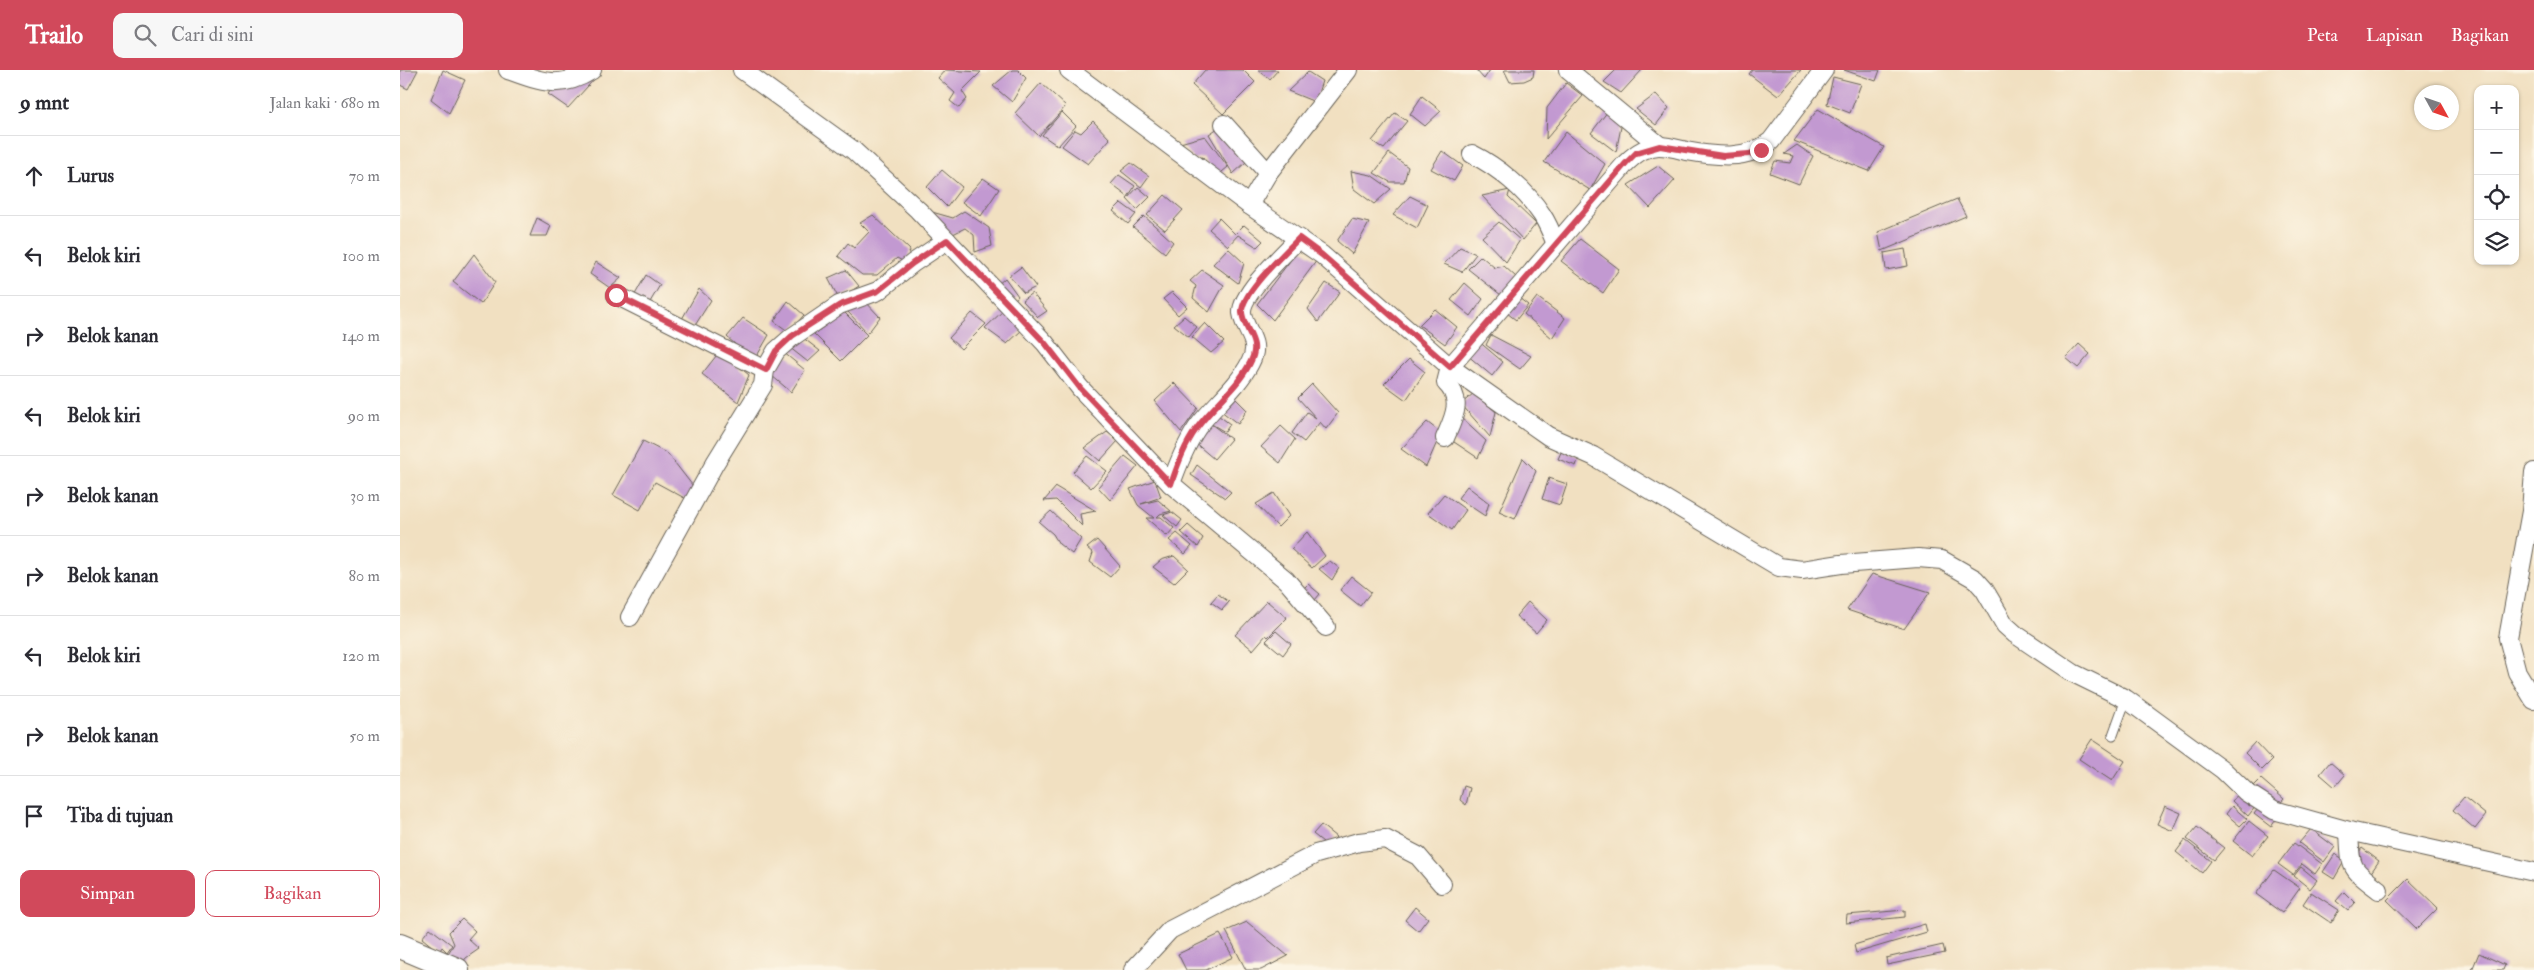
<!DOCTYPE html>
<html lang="id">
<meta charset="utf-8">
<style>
body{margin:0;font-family:"IM FELL Double Pica",serif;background:#f7f7f7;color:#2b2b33}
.controls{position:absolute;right:15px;top:15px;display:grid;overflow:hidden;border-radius:10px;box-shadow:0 1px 4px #0004}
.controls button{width:45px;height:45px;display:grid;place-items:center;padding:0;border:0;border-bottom:1px solid #e1e1e2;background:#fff;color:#2b2b33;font:25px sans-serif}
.compass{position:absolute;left:2014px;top:15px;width:45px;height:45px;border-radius:50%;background:#fff;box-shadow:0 1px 4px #0004;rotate:130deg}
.stop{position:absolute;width:15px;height:15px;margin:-11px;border:4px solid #d1495b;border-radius:50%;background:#fff}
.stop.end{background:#d1495b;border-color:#fff;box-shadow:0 1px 5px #0008}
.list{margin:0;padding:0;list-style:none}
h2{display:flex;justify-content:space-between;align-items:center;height:65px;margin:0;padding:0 20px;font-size:21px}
h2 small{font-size:16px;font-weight:400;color:#7c7c81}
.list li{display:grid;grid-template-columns:32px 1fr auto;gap:15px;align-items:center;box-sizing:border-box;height:80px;padding:0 20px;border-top:1px solid #e1e1e2}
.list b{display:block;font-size:19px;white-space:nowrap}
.list em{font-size:16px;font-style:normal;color:#7c7c81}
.actions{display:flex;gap:10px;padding:15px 20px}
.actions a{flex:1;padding:11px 0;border:1px solid #d1495b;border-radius:10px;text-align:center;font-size:18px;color:#d1495b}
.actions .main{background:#d1495b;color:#fff}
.icon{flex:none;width:28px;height:28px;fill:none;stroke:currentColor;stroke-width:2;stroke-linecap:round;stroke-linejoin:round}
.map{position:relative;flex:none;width:2134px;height:900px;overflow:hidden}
header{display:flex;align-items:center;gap:30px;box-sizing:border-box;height:70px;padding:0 25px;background:#d1495b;color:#fff}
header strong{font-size:24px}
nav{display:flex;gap:28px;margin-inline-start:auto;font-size:18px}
.search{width:350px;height:45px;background:#f7f7f7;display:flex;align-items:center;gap:12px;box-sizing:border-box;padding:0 18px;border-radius:10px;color:#7c7c81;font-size:19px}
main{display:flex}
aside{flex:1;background:#fff}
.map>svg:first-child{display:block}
.building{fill:#c299d1}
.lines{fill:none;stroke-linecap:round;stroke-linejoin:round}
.lane-casing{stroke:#676156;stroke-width:11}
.street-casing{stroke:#676156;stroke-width:20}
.secondary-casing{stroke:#676156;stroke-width:26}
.lane{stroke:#fff;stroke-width:9}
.street{stroke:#fff;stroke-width:18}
.secondary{stroke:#fff;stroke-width:24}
.route{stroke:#d1495b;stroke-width:6}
</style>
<header>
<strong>Trailo</strong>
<div class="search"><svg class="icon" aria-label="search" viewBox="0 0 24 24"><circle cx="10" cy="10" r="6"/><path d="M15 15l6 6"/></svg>Cari di sini</div>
<nav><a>Peta</a><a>Lapisan</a><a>Bagikan</a></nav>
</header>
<main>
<aside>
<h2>9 mnt<small>Jalan kaki · 680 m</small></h2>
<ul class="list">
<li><svg class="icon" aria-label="ahead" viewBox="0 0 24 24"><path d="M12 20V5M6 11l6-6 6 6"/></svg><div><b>Lurus</b></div><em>70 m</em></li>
<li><svg class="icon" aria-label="left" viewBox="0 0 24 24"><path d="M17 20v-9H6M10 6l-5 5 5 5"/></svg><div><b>Belok kiri</b></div><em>100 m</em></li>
<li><svg class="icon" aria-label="right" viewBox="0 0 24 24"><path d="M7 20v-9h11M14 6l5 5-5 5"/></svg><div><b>Belok kanan</b></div><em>140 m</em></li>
<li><svg class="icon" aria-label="left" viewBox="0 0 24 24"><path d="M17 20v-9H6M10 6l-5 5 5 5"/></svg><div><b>Belok kiri</b></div><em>90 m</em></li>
<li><svg class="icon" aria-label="right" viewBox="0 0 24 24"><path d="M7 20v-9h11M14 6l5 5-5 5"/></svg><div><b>Belok kanan</b></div><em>30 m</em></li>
<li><svg class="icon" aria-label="right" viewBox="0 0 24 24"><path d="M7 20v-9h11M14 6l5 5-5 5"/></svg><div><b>Belok kanan</b></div><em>80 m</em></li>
<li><svg class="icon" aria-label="left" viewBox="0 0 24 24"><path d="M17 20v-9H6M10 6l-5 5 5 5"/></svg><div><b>Belok kiri</b></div><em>120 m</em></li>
<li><svg class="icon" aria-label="right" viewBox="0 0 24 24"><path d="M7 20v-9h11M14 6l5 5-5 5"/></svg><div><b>Belok kanan</b></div><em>50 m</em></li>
<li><svg class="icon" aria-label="arrive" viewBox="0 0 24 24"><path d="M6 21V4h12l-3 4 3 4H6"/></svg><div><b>Tiba di tujuan</b></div></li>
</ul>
<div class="actions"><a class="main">Simpan</a><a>Bagikan</a></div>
</aside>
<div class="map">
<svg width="2134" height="900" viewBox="0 0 2134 900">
<rect width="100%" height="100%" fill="#fcf5e5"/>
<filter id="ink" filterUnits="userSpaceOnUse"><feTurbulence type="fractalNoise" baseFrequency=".02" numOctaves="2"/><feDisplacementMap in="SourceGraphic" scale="10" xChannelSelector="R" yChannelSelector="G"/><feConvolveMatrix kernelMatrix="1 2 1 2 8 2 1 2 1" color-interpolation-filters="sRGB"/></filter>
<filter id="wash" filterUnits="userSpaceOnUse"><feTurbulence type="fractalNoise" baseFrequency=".0096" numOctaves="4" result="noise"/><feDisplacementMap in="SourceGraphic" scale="20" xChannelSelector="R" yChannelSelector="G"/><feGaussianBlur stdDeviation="1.12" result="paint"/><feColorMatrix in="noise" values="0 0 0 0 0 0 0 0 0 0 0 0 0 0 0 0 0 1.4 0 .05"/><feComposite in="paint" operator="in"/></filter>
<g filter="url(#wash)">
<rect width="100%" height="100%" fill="#f1e0c1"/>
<g id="blocks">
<!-- building -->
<g class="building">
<polygon points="0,0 18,0 8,19 0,15"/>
<polygon points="43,0 65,10 49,43 31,29"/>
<polygon points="166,0 192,0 198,5 168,38 148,24"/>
<polygon points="545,0 581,2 562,21 567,29 559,38 550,31 555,23 538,8"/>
<polygon points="612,0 618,0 626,8 612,32 593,16"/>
<polygon points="805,0 843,0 855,12 823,44 792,15"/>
<polygon points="858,0 878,0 870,9"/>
<polygon points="1076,0 1090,0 1084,9"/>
<polygon points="1104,0 1134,0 1133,7 1124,11 1110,12"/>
<polygon points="1216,0 1242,0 1221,23 1204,12"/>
<polygon points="1352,0 1401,0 1378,26 1349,4"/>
<polygon points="1444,0 1480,0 1476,11"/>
<polygon points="908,2 922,11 915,32 888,21"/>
<polygon points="1433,7 1461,14 1450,43 1427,34"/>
<polygon points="641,13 666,36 639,66 615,43"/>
<polygon points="1166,13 1183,26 1146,69 1147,38"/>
<polygon points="1256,24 1269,38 1256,55 1236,39"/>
<polygon points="1022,26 1041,41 1025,56 1010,44"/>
<polygon points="1418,39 1484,77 1469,101 1394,71"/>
<polygon points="1208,41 1222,52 1216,82 1191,63"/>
<polygon points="662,42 676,56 658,76 642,65"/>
<polygon points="995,43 1007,51 984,79 972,71"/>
<polygon points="693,51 710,69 688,94 662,76 675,60 681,63"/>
<polygon points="818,58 846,92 833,104 809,64"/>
<polygon points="1166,62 1205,94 1190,120 1144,92"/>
<polygon points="805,66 828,97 816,107 803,87 794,89 780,73"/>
<polygon points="1397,75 1413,86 1399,114 1370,103 1375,91 1390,93 1393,86 1384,84"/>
<polygon points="1042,81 1063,96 1054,111 1031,99"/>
<polygon points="989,83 1008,97 1004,112 990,112 974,103"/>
<polygon points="731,93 749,106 741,117 721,101"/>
<polygon points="1258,96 1275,110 1250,138 1228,115"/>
<polygon points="542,100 562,117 547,137 527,117"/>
<polygon points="951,101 971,105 991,119 974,134 954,119"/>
<polygon points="719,105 735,116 728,127 711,114"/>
<polygon points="583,108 599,119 581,146 562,132"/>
<polygon points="738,117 750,127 737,140 727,129"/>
<polygon points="1110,120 1108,127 1136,154 1123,170 1082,126"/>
<polygon points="765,125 783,140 765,160 747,145"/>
<polygon points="1010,126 1028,135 1017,158 993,145"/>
<polygon points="1557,129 1566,146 1482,181 1478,162"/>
<polygon points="721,133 736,144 728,154 713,141"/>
<polygon points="564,141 589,158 592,176 575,182 574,165 565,158 551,165 532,142 553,148"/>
<polygon points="473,145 510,180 506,193 497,188 477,205 462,205 438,186 448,173 454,178 469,162 460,153"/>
<polygon points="744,146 773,172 765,183 733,157"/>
<polygon points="137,148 151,156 147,166 130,166"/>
<polygon points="819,148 835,164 844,155 863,171 857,177 838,165 828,176 809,159"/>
<polygon points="952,149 969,153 952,184 937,171"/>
<polygon points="1099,152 1120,170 1106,192 1082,167"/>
<polygon points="1180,169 1219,199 1203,223 1161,191"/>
<polygon points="1060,177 1076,184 1062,202 1044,194"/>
<polygon points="828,178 844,193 838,213 813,194"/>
<polygon points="900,178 917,190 873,250 857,234"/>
<polygon points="1505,179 1508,196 1486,200 1484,183"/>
<polygon points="74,184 95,212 81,234 53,212"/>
<polygon points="1081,186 1095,198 1104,196 1117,208 1101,225 1068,199"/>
<polygon points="196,192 221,208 210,218 190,204"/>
<polygon points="621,197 636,217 624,223 609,206"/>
<polygon points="446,200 459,216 439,229 428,208"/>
<polygon points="802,200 824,215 809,242 793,228 796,216 790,211"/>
<polygon points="246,205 260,215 246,239 232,230"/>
<polygon points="605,208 618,226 612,233 596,216"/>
<polygon points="926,213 940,222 918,252 908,239"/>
<polygon points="1065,213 1083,229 1071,246 1051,230"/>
<polygon points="299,219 311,230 294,257 282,249"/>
<polygon points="772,222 787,237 778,245 763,229"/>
<polygon points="632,223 647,241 638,247 622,230"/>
<polygon points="1137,227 1165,248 1152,268 1124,244"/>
<polygon points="1119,228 1128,235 1116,250 1107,243"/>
<polygon points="463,229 480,247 468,263 447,241"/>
<polygon points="388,231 404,245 389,262 374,251"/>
<polygon points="605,239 623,259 607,274 585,258"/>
<polygon points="1035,239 1057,257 1045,274 1019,255"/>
<polygon points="444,242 467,265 441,291 414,264"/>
<polygon points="572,243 586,254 561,279 549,268"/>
<polygon points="784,246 797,257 789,267 774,255"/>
<polygon points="343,248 369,265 354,291 327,267"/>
<polygon points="805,253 824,272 811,283 792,267"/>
<polygon points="1091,265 1131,286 1120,299 1086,275"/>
<polygon points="402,267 420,281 408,292 389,277"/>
<polygon points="1077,270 1103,292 1092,306 1066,284"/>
<polygon points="1679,274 1690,284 1678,298 1666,288"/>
<polygon points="320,281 349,305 338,332 302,304"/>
<polygon points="383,282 405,300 391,322 365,300"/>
<polygon points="1009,289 1025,302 1006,330 984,314"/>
<polygon points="774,313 798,338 781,362 755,331"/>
<polygon points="912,314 938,343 926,359 920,352 904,372 892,363 907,342 916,348 898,328"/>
<polygon points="1074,323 1096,342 1090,367 1061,334"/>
<polygon points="831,324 847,340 838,354 816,337"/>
<polygon points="815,343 830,354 825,362 808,352"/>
<polygon points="1060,347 1086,371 1078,388 1048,368"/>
<polygon points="1027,352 1041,363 1026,397 1001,379"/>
<polygon points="811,354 831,369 814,389 794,372"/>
<polygon points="881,356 895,369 880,393 861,377"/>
<polygon points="707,362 718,371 700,391 685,378"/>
<polygon points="243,371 268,384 296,420 290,431 255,412 240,440 213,425"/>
<polygon points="1162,380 1179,387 1176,396 1158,389"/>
<polygon points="687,386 707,401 691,418 673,402"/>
<polygon points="725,386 738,396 710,430 698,417"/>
<polygon points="1123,388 1136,401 1115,449 1099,442"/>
<polygon points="797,395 831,422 825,428 791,405"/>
<polygon points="1149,408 1167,414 1160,435 1142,429"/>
<polygon points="755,410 761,427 741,434 758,430 771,441 760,444 757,447 761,447 774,458 767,466 746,448 754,448 738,435 730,419"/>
<polygon points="1067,416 1089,433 1085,446 1058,428"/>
<polygon points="656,417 696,441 680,444 682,456 656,430 644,431"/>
<polygon points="874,423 889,446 878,457 856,434"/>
<polygon points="1044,424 1066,440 1052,460 1028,443"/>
<polygon points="651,441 681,469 672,484 659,474 653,464 639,452"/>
<polygon points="772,442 782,450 777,457 763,445"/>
<polygon points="788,455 803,468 798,477 781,462"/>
<polygon points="907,462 925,486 912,498 891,479"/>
<polygon points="777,463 792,476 785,484 769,470"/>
<polygon points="697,470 720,496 710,507 690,492 693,483 687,478"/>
<polygon points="774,486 788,499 774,513 753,497 761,490"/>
<polygon points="930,491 939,498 932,510 919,499"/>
<polygon points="1472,504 1530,522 1504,559 1447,540"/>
<polygon points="951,506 971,522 960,536 940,520"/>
<polygon points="908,514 920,524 915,530 901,521"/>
<polygon points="818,524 829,532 822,540 811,532"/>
<polygon points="867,531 887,548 868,567 866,565 853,580 835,565"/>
<polygon points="1128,532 1147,550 1136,563 1116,546"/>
<polygon points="876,561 891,574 883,585 866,571"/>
<polygon points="1692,669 1725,691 1712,711 1679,689"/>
<polygon points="1855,672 1872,690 1862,700 1845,683"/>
<polygon points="1930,692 1945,705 1935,717 1920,704"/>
<polygon points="1861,709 1884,729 1876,738 1853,717"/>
<polygon points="1064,716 1070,718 1066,735 1060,730"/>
<polygon points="1840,722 1856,736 1848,746 1832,731"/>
<polygon points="2064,727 2086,745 2075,759 2053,740"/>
<polygon points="1861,735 1877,748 1871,757 1854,744"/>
<polygon points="1765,736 1781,743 1773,761 1757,754"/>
<polygon points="1832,736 1847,749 1840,756 1826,744"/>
<polygon points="1849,751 1868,766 1852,786 1833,771"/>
<polygon points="921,755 936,767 928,776 913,764"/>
<polygon points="1797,757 1824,778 1814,790 1787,769"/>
<polygon points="1911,759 1935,777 1924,792 1899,773"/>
<polygon points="1785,770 1811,791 1802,803 1776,782"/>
<polygon points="1894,773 1922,794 1915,804 1902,794 1893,805 1878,794"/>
<polygon points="1962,778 1979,791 1970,804 1952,791"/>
<polygon points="1935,784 1945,790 1934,809 1923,802"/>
<polygon points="1901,797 1917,810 1910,819 1894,806"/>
<polygon points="1874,800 1900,818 1882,843 1856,824"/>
<polygon points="2008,809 2038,838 2017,859 1987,830"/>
<polygon points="1911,822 1939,840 1931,853 1903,834"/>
<polygon points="1944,822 1955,833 1948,841 1936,831"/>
<polygon points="1015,837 1028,848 1018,861 1005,850"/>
<polygon points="1505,840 1505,847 1446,853 1447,845"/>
<polygon points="62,849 75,861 68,869 79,879 66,888 59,897 45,888 54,874 49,862"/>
<polygon points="847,852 888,886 861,900 846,900 826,861"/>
<polygon points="1525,854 1527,862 1456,883 1454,875"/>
<polygon points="30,858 52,875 47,882 42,877 39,882 22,868"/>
<polygon points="820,864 833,887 806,900 786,900 778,884"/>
<polygon points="1543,875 1545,883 1487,895 1486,888"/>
<polygon points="2079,883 2105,895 2103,900 2072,900"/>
</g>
</g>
</g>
<g filter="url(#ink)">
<use href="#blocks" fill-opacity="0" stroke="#676156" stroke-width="1"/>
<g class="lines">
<defs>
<polyline id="lane" points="1713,665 1726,629"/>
<g id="street">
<path d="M108,0c33,12 52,20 84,0"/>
<polyline points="342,0 453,80 518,140 645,273 680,318 771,414"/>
<polyline points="669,0 849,135 922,185 1050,297 1148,366 1193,386 1379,497 1402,500 1441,494 1518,488 1542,490 1575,509 1584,519 1605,555 1615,564 1673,603 1726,629 1823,700 1846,722 1874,740 1949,761 2134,802"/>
<polyline points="1168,0 1260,76"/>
<polyline points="824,54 868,103"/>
<path d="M1072,84c26,13 54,36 70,61 6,9 10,19 14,29"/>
<polyline points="849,135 868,103 948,0"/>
<path d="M899,168c-13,14 -59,56 -57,75 3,20 20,28 8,50 -13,25 -37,43 -53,65 -12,18 -19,36 -26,56l115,96 40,47"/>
<polyline points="216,225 365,300"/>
<path d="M1045,368c8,-19 19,-38 1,-55l4,-16 176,-204c9,-9 20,-17 33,-17 9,0 19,3 27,5 29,5 61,10 85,-10l53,-71"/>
<polyline points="2134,402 2131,441 2108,568 2117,602 2134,630"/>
<polyline points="230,547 315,393 363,315 365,300 376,281 392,267 439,235 478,221 513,193 547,170"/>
<path d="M1949,761c2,38 0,36 30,59"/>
<polyline points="733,900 770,860 916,784 959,772 985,769 1018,786 1042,814"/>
</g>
<polyline id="secondary" points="0,876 57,900"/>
</defs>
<!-- lane casing -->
<use href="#lane" class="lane-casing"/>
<!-- street casing -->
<use href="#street" class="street-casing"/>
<!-- secondary casing -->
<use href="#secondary" class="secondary-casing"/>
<!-- lane -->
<use href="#lane" class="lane"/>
<!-- street -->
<use href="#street" class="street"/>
<!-- secondary -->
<use href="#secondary" class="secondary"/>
</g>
</g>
<g class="lines" filter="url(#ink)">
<!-- route -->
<path class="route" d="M216,225l150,75 10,-19 16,-15 48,-31 38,-14 35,-28 34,-23 98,103 35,45 91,96c7,-20 13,-38 26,-56 16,-22 40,-40 53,-65 12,-22 -5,-30 -8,-50 -2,-19 44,-61 57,-75l23,17 128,112 176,-204 10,-10 24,-7 63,10 26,-2 12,-4"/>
</g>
</svg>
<div class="controls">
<button>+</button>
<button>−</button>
<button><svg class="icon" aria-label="locate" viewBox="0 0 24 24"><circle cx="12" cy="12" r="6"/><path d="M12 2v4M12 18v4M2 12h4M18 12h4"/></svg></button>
<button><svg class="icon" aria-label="layers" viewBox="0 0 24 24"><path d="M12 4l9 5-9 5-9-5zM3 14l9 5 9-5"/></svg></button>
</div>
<svg class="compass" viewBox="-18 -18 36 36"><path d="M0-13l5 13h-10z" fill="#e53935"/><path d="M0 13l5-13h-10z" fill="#7c7c81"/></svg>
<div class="stop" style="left:216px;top:225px"></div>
<div class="stop end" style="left:1361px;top:80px"></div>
</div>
</main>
